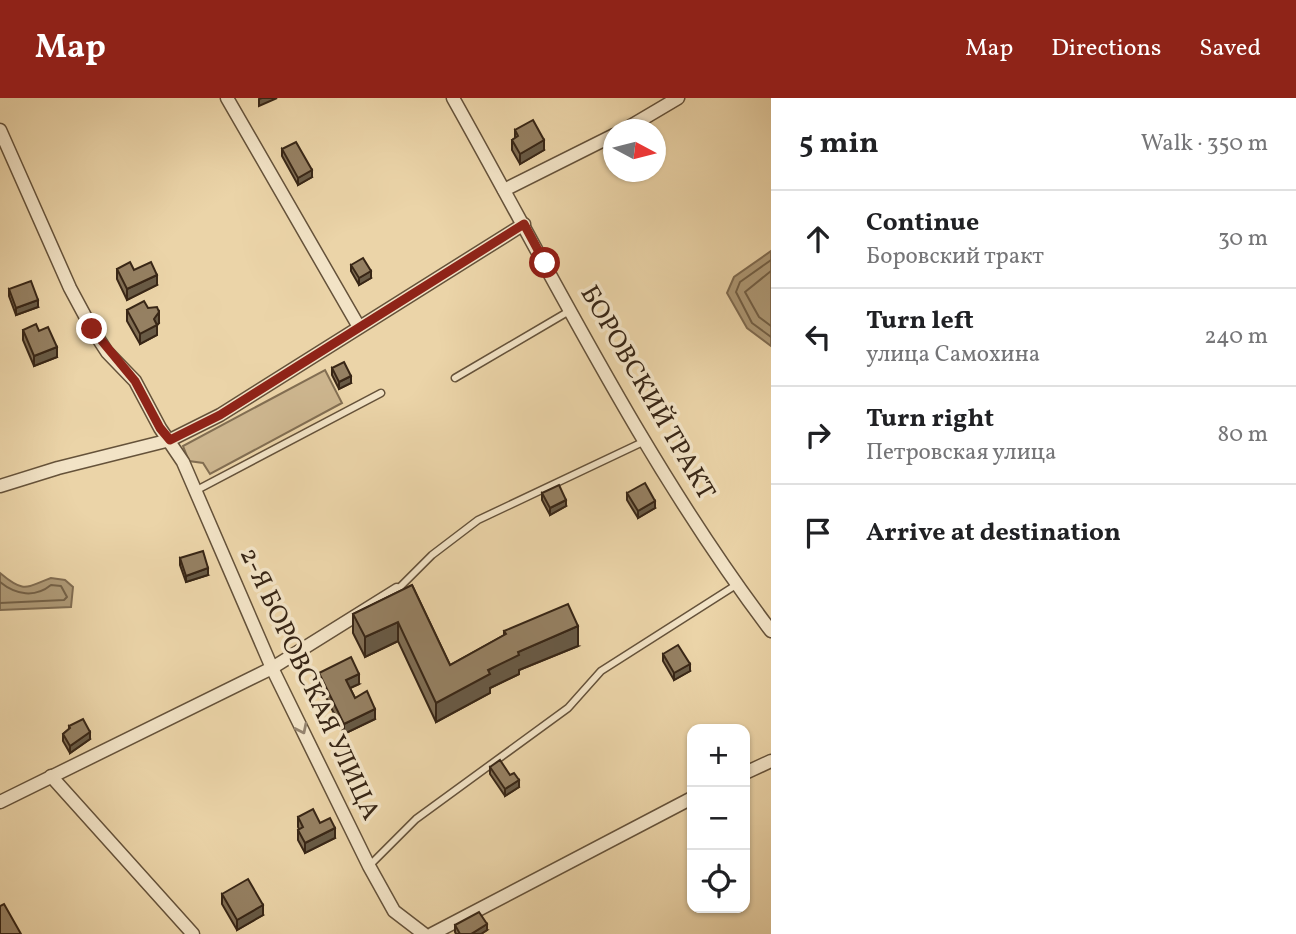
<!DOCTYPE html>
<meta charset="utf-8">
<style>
body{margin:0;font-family:Vollkorn,serif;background:#f2f2f2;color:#202124}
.controls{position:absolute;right:21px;bottom:21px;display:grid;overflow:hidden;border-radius:14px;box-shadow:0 2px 5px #0004}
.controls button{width:63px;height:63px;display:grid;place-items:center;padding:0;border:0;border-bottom:2px solid #e0e0e0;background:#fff;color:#202124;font:35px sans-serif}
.compass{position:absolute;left:603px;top:21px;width:63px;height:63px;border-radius:50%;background:#fff;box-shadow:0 2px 5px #0004;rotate:97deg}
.stop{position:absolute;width:21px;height:21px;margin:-16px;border:5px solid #8f2418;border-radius:50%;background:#fff}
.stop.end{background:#8f2418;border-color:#fff;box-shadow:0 2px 7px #0008}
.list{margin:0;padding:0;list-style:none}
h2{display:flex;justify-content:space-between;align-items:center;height:91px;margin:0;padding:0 28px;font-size:30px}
h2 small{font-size:23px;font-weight:400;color:#757577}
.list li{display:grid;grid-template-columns:46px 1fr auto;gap:21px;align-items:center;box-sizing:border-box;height:98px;padding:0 28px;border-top:2px solid #e0e0e0}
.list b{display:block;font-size:26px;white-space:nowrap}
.list p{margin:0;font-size:23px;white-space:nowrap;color:#757577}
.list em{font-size:23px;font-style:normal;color:#757577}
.icon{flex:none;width:38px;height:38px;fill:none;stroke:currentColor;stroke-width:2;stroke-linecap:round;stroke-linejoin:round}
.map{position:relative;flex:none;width:771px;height:836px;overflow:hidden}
header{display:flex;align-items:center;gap:42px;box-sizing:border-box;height:98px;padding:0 35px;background:#8f2418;color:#fff}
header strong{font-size:33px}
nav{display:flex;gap:38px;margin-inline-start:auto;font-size:24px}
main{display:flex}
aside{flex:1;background:#fff}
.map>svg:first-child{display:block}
.green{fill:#cdb68f;stroke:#826e52;stroke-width:2}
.water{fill:#ae9976;stroke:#7f6b50;stroke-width:2}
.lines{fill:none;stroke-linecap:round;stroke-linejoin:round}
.shore{stroke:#736046;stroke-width:2}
.lane-casing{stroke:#65523a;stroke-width:9}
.street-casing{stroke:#65523a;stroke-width:15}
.lane{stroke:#f2e3c6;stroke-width:6}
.street{stroke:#f2e3c6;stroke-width:12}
.wall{fill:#806e54;stroke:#382616;stroke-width:2}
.shaded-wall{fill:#685a45;stroke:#382616;stroke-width:2}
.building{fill:#958062;stroke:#382616;stroke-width:2}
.oneway{stroke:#95846e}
.route{stroke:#8f2418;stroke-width:9}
.labels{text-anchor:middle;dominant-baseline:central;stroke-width:7;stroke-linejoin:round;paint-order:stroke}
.street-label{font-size:26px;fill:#382616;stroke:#f2e3c6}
</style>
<header>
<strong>Map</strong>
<nav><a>Map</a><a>Directions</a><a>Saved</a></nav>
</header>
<main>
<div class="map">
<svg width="771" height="836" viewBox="0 0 771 836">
<rect width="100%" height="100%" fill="#ebd4a8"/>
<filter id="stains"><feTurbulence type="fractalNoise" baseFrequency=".00286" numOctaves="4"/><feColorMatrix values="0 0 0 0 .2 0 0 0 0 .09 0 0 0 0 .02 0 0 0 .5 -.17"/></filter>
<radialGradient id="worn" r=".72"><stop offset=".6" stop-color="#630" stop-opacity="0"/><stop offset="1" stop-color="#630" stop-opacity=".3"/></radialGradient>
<!-- green -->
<polygon class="green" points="325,272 342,305 210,376 203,365 189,363 183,348"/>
<!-- water -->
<g class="water">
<polygon points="771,153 771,248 747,230 727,195 734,179"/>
<path d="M0,475c25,21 26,14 51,5l14,2 8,7 -2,20 -71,3z"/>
</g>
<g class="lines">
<!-- shore -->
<g class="shore">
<polyline points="771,162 740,184 736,194 752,225 771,239"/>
<polyline points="771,173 745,194 759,219 771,228"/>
<path d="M0,484c16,13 35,16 51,3l10,1 6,11 -3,3 -64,3"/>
</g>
<defs>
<g id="lane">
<polyline points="455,280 571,212"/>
<polyline points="195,393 381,295"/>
<polyline points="397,492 432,457 478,422 645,343"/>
<polyline points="369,768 416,721 568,610 601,573 736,487"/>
</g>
<g id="street">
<polyline points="227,0 359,229"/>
<path d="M453,0c101,180 193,368 318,533"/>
<polyline points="0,32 70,190 92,231 107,254 135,283 160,330 183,364 272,570 369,768 394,813 424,836"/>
<polyline points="624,32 678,0"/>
<polyline points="504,92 614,37"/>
<polyline points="0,388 58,370 170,342 220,317 524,126"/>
<polyline points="745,675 771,663"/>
<polyline points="51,678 193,836"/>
<polyline points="0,704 272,570 397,492"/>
<polyline points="432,836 692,700"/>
</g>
</defs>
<!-- lane casing -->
<use href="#lane" class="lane-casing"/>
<!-- street casing -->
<use href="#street" class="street-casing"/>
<!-- lane -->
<use href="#lane" class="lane"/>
<!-- street -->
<use href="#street" class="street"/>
</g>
<!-- wall -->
<g class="wall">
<polygon points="515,32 544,52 520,66 512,52 512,42 515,40"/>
<polygon points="282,51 312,79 298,87 282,58"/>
<polygon points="351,167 371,180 359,187 351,173"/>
<polygon points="117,171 134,172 157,187 127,202 117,181"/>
<polygon points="9,191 38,209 16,217 9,198"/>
<polygon points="148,210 159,225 157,227 157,237 140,246 127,223 127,212"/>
<polygon points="23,232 39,233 57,259 34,268 23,242"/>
<polygon points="332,270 351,285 339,291 332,277"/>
<polygon points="542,395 566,408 550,417 542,402"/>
<polygon points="627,395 655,410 638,420 627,402"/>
<polygon points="180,460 208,477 186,484 180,467"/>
<polygon points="412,487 450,567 504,537 504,533 578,548 519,572 519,576 490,590 490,595 436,624 398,543 365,559 353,535 353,516"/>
<polygon points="663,556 690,573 674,582 663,563"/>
<polygon points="319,575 359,586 350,590 355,600 375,621 344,636 319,585"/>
<polygon points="69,628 90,641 70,655 63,643 63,636 69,631"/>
<polygon points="490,669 510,677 519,689 505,698 490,676"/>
<polygon points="298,719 320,725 335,740 305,755 298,742 298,732 299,731 298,729"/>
<polygon points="222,796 263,817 237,832 222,806"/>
<polygon points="455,827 487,832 481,836 456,836 455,834"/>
</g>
<!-- shaded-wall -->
<g class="shaded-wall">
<polygon points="262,0 277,0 259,8 259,1"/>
<polygon points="544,42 544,52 520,66 520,56"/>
<polygon points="312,72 312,79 298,87 298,80"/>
<polygon points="371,173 371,180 359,187 359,180"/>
<polygon points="157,177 157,187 127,202 127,191"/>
<polygon points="38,202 38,209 16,217 16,210"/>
<polygon points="159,214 159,225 157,227 157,237 140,246 140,236"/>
<polygon points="57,249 57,259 34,268 34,258"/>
<polygon points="351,278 351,285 339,291 339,284"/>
<polygon points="566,402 566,408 550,417 550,410"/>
<polygon points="655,403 655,410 638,420 638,413"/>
<polygon points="208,470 208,477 186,484 186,478"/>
<polygon points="398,524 398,543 365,559 365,539"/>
<polygon points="578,528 578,548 519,572 519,576 490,590 490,595 436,624 436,605 518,554"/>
<polygon points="690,566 690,573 674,582 674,575"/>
<polygon points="359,576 359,586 346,592 346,582"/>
<polygon points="375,611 375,621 344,636 344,626"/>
<polygon points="90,634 90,641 70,655 70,648"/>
<polygon points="519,682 519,689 505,698 505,691"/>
<polygon points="335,730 335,740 305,755 305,745"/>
<polygon points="263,807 263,817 237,832 237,822"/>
<polygon points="487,826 487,832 481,836 471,836"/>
</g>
<!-- building -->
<g class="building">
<polygon points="533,22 544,42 520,56 512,42 518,38 515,32"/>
<polygon points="296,44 312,72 298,80 282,51"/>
<polygon points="363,160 371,173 359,180 351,167"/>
<polygon points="130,164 134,172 151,164 157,177 127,191 117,171"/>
<polygon points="31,183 38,202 16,210 9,191"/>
<polygon points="144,203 148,210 157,209 159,214 154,221 157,227 140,236 127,212"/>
<polygon points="36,226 39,233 48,229 57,249 34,258 23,232"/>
<polygon points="344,264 351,278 339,284 332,270"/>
<polygon points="645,385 655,403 638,413 627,395"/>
<polygon points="559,387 566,402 550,410 542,395"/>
<polygon points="203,453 208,470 186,478 180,460"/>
<polygon points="412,487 450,567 506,536 504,533 568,506 578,528 518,554 519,557 488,572 490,576 436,605 398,524 365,539 353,516"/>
<polygon points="678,547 690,566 674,575 663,556"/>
<polygon points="351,559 359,576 346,582 355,600 367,593 375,611 344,626 319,575"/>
<polygon points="83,621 90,634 70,648 63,636 70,630 69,628"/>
<polygon points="500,662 510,677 514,675 519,682 505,691 490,669"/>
<polygon points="313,711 320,725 330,720 335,730 305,745 298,732 303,729 298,719"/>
<polygon points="248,781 263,807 237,822 222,796"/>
<polygon points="4,806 21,836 0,836 0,808"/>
<polygon points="479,814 487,826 471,836 460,836 455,827"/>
</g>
<!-- one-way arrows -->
<defs><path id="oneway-chevron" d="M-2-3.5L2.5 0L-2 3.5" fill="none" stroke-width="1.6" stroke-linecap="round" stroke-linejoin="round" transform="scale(1.75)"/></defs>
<use class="oneway" href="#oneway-chevron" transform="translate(302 631) rotate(64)"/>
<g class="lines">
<!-- route -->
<polyline class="route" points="92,231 135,283 160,330 170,342 220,317 524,126 545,165"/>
</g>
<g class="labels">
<!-- street labels -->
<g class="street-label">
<text transform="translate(647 295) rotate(60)">БОРОВСКИЙ ТРАКТ</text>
<text transform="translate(309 586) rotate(65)">2-Я БОРОВСКАЯ УЛИЦА</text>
</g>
</g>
<rect width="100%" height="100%" filter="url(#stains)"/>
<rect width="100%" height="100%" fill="url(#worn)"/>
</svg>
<div class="controls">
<button>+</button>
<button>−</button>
<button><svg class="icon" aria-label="locate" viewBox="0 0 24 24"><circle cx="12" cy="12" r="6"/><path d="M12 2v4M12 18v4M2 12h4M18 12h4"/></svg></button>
</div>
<svg class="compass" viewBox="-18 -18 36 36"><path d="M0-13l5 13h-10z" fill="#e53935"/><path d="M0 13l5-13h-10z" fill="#757577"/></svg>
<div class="stop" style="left:545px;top:165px"></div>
<div class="stop end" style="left:92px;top:231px"></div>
</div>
<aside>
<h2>5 min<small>Walk · 350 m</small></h2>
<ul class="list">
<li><svg class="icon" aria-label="ahead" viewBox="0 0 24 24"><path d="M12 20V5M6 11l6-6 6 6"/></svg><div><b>Continue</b><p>Боровский тракт</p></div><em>30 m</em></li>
<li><svg class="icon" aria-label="left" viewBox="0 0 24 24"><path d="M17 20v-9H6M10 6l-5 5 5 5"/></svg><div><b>Turn left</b><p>улица Самохина</p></div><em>240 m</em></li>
<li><svg class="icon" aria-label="right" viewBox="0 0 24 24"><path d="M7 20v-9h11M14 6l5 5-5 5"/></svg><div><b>Turn right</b><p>Петровская улица</p></div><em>80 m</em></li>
<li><svg class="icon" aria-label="arrive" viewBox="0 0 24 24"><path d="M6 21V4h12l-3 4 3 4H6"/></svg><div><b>Arrive at destination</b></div></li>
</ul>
</aside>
</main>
